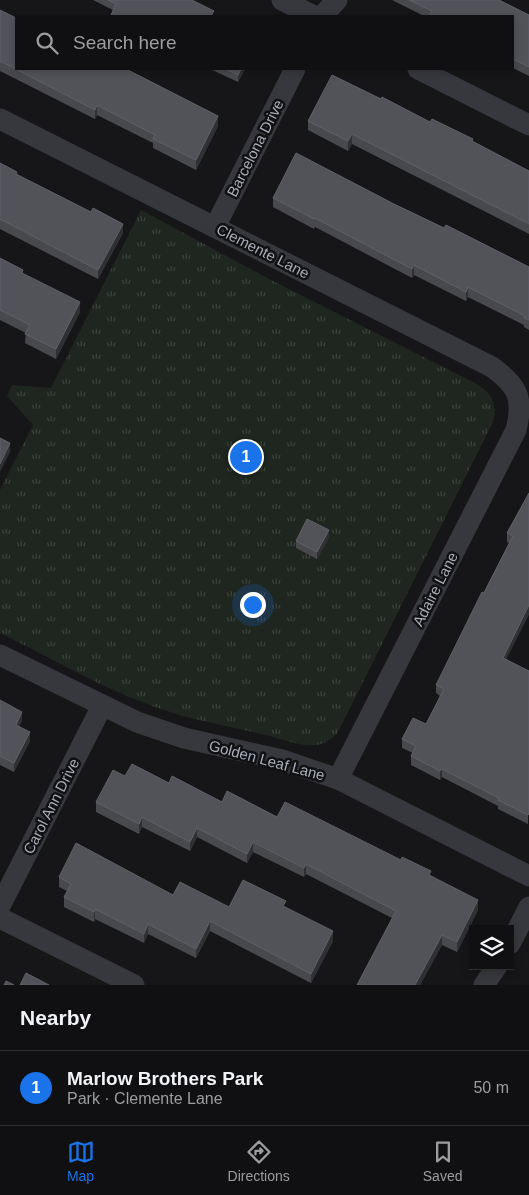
<!DOCTYPE html>
<meta charset="utf-8">
<style>
body{margin:0;font-family:Arial,sans-serif;background:#19191b;color:#f1f3f6}
.controls{position:absolute;right:15px;bottom:15px;display:grid;overflow:hidden;border-radius:0px;box-shadow:0 2px 8px #0003}
.controls button{width:45px;height:45px;display:grid;place-items:center;padding:0;border:0;border-bottom:1px solid #303032;background:#101012;color:#f1f3f6;font:25px sans-serif}
.you{position:absolute;left:252px;top:604px;width:18px;height:18px;margin:-12px;border:4px solid #fff;border-radius:50%;background:#1a73e8;box-shadow:0 0 0 8px #1a73e833}
.badge{display:grid;place-items:center;width:32px;height:32px;border-radius:50%;background:#1a73e8;color:#fff;font-size:16px;font-weight:700}
.pin{position:absolute;translate:-50% -50%;border:2px solid #fff;box-shadow:0 1px 5px #0006}
.list{margin:0;padding:0;list-style:none}
h2{display:flex;justify-content:space-between;align-items:center;height:65px;margin:0;padding:0 20px;font-size:21px}
h2 small{font-size:16px;font-weight:400;color:#9c9d9f}
.list li{display:grid;grid-template-columns:32px 1fr auto;gap:15px;align-items:center;box-sizing:border-box;height:75px;padding:0 20px;border-top:1px solid #303032}
.list b{display:block;font-size:19px;white-space:nowrap}
.list p{margin:0;font-size:16px;white-space:nowrap;color:#9c9d9f}
.list em{font-size:16px;font-style:normal;color:#9c9d9f}
.icon{flex:none;width:28px;height:28px;fill:none;stroke:currentColor;stroke-width:2;stroke-linecap:round;stroke-linejoin:round}
.map{position:relative;flex:none;width:529px;height:985px;overflow:hidden}
.search{position:absolute;background:#101012;box-shadow:0 2px 8px #0003;left:15px;right:15px;top:15px;height:55px;display:flex;align-items:center;gap:12px;box-sizing:border-box;padding:0 18px;border-radius:0px;color:#9c9d9f;font-size:19px}
.sheet{height:140px;background:#101012}
nav{display:flex;justify-content:space-around;align-items:center;box-sizing:border-box;height:70px;border-top:1px solid #303032;background:#101012;font-size:14px;color:#9c9d9f}
nav a{display:grid;justify-items:center;gap:2px}
nav .on{color:#1a73e8}
.map>svg:first-child{display:block}
.park{fill:url(#park-tufts)}
.lines{fill:none;stroke-linecap:round;stroke-linejoin:round}
.street{stroke:#37383d;stroke-width:21}
.wall{fill:#47494d}
.shaded-wall{fill:#2f3033}
.building{fill:#525359;stroke:#5f6168}
.labels{text-anchor:middle;dominant-baseline:central;stroke-width:5;stroke-linejoin:round;paint-order:stroke}
.street-label{font-size:15px;fill:#a8adb8;stroke:#111113}
</style>
<div class="map">
<svg width="529" height="985" viewBox="0 0 529 985">
<defs>
<pattern id="park-tufts" width="24" height="20" patternUnits="userSpaceOnUse" patternTransform="scale(1.25)"><rect width="24" height="20" fill="#1e261f"/><path d="M3 7l-1-3M5 7V3M7 7l1-3M15 17l-1-3M17 17v-4M19 17l1-3" fill="none" stroke="#3c433d"/></pattern>
</defs>
<rect width="100%" height="100%" fill="#161618"/>
<!-- park -->
<path class="park" d="M141,210l130,70 206,104c15,9 21,21 16,38l-155,310c-19,25 -49,8 -73,3 -35,-9 -70,-14 -104,-26 -56,-19 -108,-50 -161,-76v-143l33,-65 -26,-29 5,-11 39,3z"/>
<g class="lines">
<!-- street -->
<g class="street">
<polyline points="282,0 314,16"/>
<polyline points="322,16 337,0"/>
<polyline points="418,69 529,125"/>
<path d="M0,119l492,248c26,19 32,31 24,63l-178,349"/>
<polyline points="215,227 295,69"/>
<polyline points="0,655 137,722 184,738 282,760 338,779 529,876"/>
<polyline points="0,906 102,706"/>
<polyline points="0,918 134,985"/>
<polyline points="510,944 529,907"/>
<polyline points="484,985 497,966"/>
</g>
</g>
<!-- wall -->
<g class="wall">
<polygon points="93,0 192,0 214,16 111,16 113,10"/>
<polygon points="392,0 499,0 529,15 529,76 513,68 513,16 424,16"/>
<polygon points="0,10 218,126 196,170 153,148 153,143 97,115 95,119 0,71"/>
<polygon points="210,69 245,69 238,82"/>
<polygon points="381,99 473,142 529,171 529,234 352,144 348,151 308,130 308,121"/>
<polygon points="0,163 17,175 123,233 98,279 0,229"/>
<polygon points="273,198 394,204 444,228 529,267 529,330 524,327 524,325 468,297 466,301 414,275 412,278 315,227 314,229 273,207"/>
<polygon points="0,258 80,312 56,359 25,343 26,333 0,320"/>
<polygon points="529,493 529,614 506,659 529,671 528,824 498,809 498,806 442,777 440,780 411,765 411,756 413,753 402,748 402,739 426,724 440,696 436,693 436,685 509,543 507,542 507,533"/>
<polygon points="329,537 317,559 296,548 296,541"/>
<polygon points="0,700 22,720 19,727 30,741 14,772 0,765"/>
<polygon points="125,776 169,783 222,802 277,817 431,876 478,910 457,952 442,945 420,985 357,985 392,918 306,874 304,877 253,852 247,863 197,837 190,851 142,827 139,834 96,812 96,802"/>
<polygon points="59,877 173,895 229,907 286,908 333,941 311,983 210,931 196,958 148,934 144,943 95,919 94,922 64,907 64,897 67,891 59,887"/>
</g>
<!-- shaded-wall -->
<g class="shaded-wall">
<polygon points="241,69 245,69 238,82 238,75"/>
<polygon points="97,105 97,115 95,119 95,110"/>
<polygon points="218,116 218,126 196,170 196,160"/>
<polygon points="352,134 352,144 348,151 348,141"/>
<polygon points="123,224 123,233 98,279 98,270"/>
<polygon points="414,265 414,275 412,278 412,269"/>
<polygon points="468,287 468,297 466,301 466,292"/>
<polygon points="80,302 80,312 56,359 56,349"/>
<polygon points="10,443 10,452 0,472 0,464"/>
<polygon points="329,530 329,537 317,559 317,552"/>
<polygon points="529,605 529,614 503,666 503,658"/>
<polygon points="22,712 22,720 16,734 16,725"/>
<polygon points="30,732 30,741 14,772 14,763"/>
<polygon points="442,769 442,777 440,780 440,771"/>
<polygon points="142,817 142,827 139,834 139,824"/>
<polygon points="197,828 197,837 190,851 190,842"/>
<polygon points="253,842 253,852 247,863 247,854"/>
<polygon points="306,864 306,874 304,877 304,868"/>
<polygon points="478,900 478,910 457,952 457,942"/>
<polygon points="95,909 95,919 94,922 94,912"/>
<polygon points="210,921 210,931 196,958 196,949"/>
<polygon points="148,924 148,934 144,943 144,934"/>
<polygon points="333,931 333,941 311,983 311,974"/>
<polygon points="442,935 442,945 420,985 415,985"/>
</g>
<!-- building -->
<g class="building">
<polygon points="108,0 192,0 214,11 211,16 114,16 111,15 116,4"/>
<polygon points="409,0 499,0 529,15 529,67 513,59 513,16 429,16 432,11"/>
<polygon points="0,10 16,18 16,69 126,69 218,116 196,160 153,139 155,135 97,105 95,110 0,61"/>
<polygon points="226,69 241,69 238,75"/>
<polygon points="332,75 381,99 382,97 430,122 432,119 473,139 472,141 529,171 529,224 352,134 348,141 308,121"/>
<polygon points="296,153 394,204 444,228 446,225 529,267 529,320 524,318 525,316 468,287 466,292 414,265 412,269 315,218 314,219 273,198"/>
<polygon points="0,163 17,172 16,174 91,212 93,208 123,224 98,270 0,219"/>
<polygon points="0,258 23,270 22,273 80,302 56,349 25,334 30,325 0,310"/>
<polygon points="0,438 10,443 0,464"/>
<polygon points="529,493 529,605 503,658 529,671 529,814 528,815 498,800 499,798 442,769 440,771 411,756 416,746 402,739 413,718 426,724 444,689 436,685 482,592 484,593 513,536 507,533"/>
<polygon points="307,519 329,530 317,552 296,541"/>
<polygon points="0,700 22,712 16,725 30,732 14,763 0,756"/>
<polygon points="132,764 169,783 172,776 222,802 227,791 277,817 285,802 401,860 402,857 431,871 429,875 478,900 457,942 442,935 415,985 357,985 396,911 306,864 304,868 253,842 247,854 197,828 190,842 142,817 139,824 96,802 113,770 125,776"/>
<polygon points="76,843 173,895 180,882 229,907 243,880 286,901 283,906 333,931 311,974 210,921 196,949 148,924 144,934 95,909 94,912 64,897 71,884 59,877"/>
<polygon points="26,973 49,985 20,985"/>
<polygon points="6,981 14,985 4,985"/>
</g>
<g class="labels">
<!-- street labels -->
<g class="street-label">
<text transform="translate(255 148) rotate(-63)">Barcelona Drive</text>
<text transform="translate(263 251) rotate(27)">Clemente Lane</text>
<text transform="translate(435 589) rotate(-63)">Adaire Lane</text>
<text transform="translate(267 760) rotate(15)">Golden Leaf Lane</text>
<text transform="translate(51 806) rotate(-63)">Carol Ann Drive</text>
</g>
</g>
</svg>
<div class="controls">
<button><svg class="icon" aria-label="layers" viewBox="0 0 24 24"><path d="M12 4l9 5-9 5-9-5zM3 14l9 5 9-5"/></svg></button>
</div>
<div class="you"></div>
<div class="pin badge" style="left:246px;top:457px">1</div>
<div class="search"><svg class="icon" aria-label="search" viewBox="0 0 24 24"><circle cx="10" cy="10" r="6"/><path d="M15 15l6 6"/></svg>Search here</div>
</div>
<section class="sheet">
<h2>Nearby<small></small></h2>
<ul class="list">
<li><span class="badge">1</span><div><b>Marlow Brothers Park</b><p>Park · Clemente Lane</p></div><em>50 m</em></li>
</ul>
</section>
<nav>
<a class="on"><svg class="icon" aria-label="map" viewBox="0 0 24 24"><path d="M3 6l6-2 6 2 6-2v14l-6 2-6-2-6 2zM9 4v14M15 6v14"/></svg>Map</a>
<a><svg class="icon" aria-label="directions" viewBox="0 0 24 24"><path d="M12 3l9 9-9 9-9-9zM9 14v-3h6M13 9l2 2-2 2"/></svg>Directions</a>
<a><svg class="icon" aria-label="saved" viewBox="0 0 24 24"><path d="M7 4h10v16l-5-4-5 4z"/></svg>Saved</a>
</nav>
